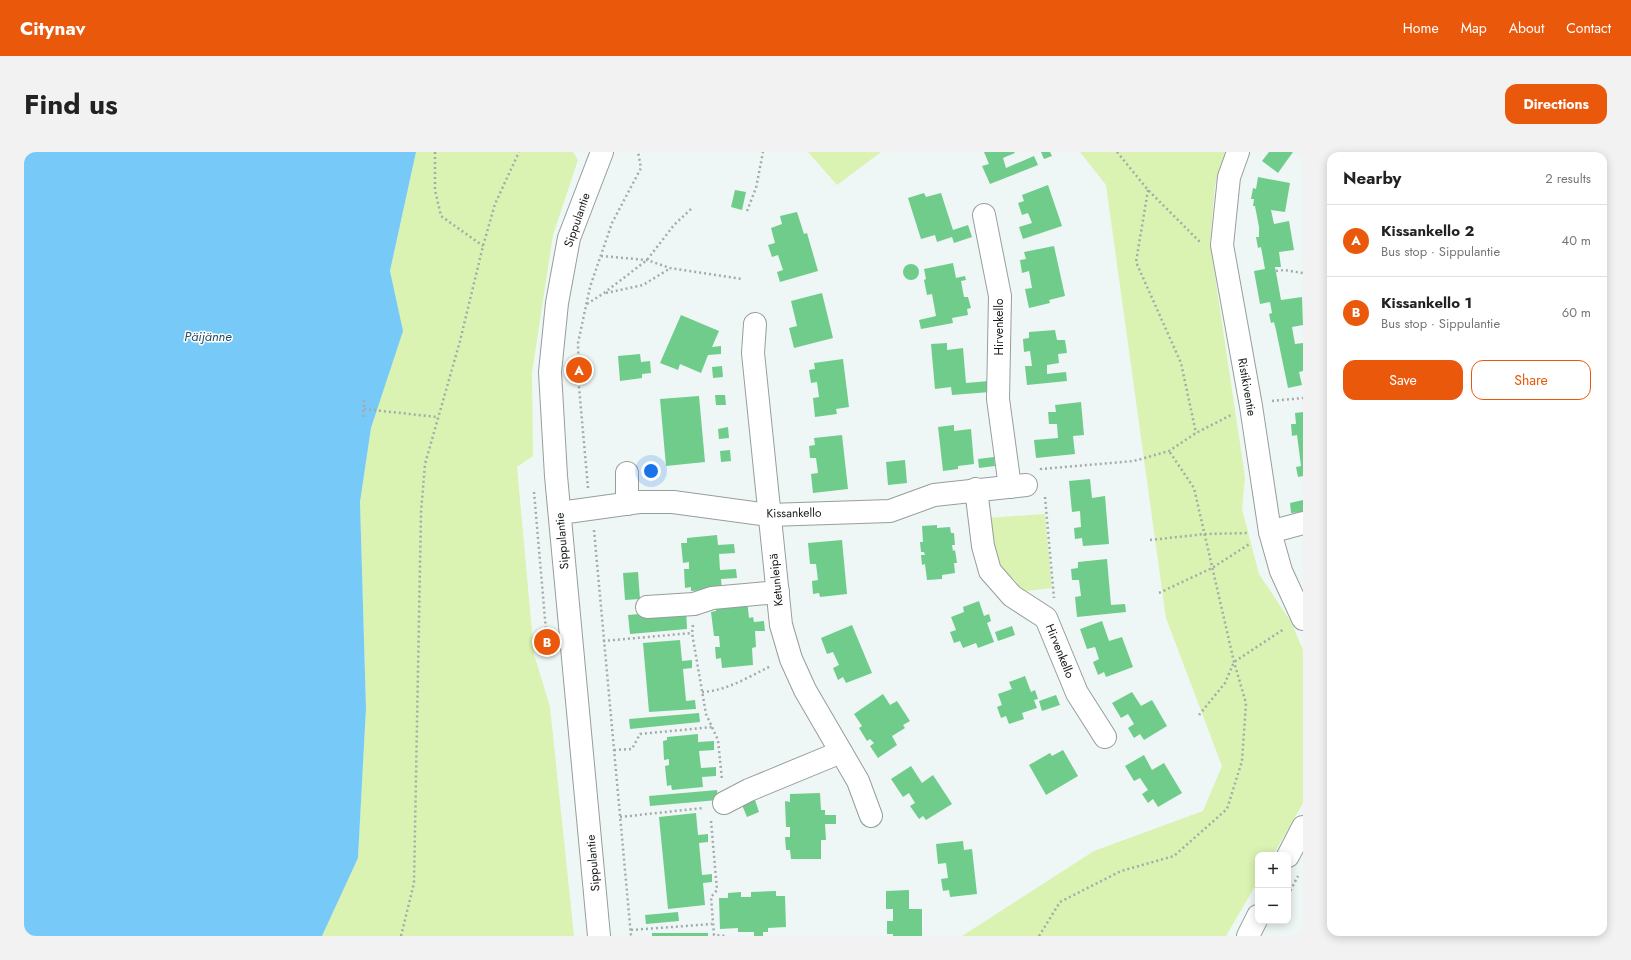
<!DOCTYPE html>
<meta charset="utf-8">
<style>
body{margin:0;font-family:Jost,sans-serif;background:#f2f2f2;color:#222}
.controls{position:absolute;right:12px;bottom:12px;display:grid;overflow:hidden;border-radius:8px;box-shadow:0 2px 10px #0003}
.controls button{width:36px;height:36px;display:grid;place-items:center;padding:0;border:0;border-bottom:1px solid #e0e0e0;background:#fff;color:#222;font:20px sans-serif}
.you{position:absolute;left:627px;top:319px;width:14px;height:14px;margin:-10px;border:3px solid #fff;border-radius:50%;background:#1a73e8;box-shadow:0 0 0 6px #1a73e833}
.badge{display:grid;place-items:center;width:26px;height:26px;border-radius:50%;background:#ea580c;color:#fff;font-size:13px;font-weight:700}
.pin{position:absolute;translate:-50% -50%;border:2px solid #fff;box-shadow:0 1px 4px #0006}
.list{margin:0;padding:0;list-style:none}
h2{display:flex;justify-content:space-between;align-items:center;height:52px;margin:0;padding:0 16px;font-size:17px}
h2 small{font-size:13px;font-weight:400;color:#767676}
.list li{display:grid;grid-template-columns:26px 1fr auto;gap:12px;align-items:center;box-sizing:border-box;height:72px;padding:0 16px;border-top:1px solid #e0e0e0}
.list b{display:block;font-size:15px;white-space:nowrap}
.list p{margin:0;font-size:13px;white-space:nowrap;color:#767676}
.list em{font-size:13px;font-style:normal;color:#767676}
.actions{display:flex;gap:8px;padding:12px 16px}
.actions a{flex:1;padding:9px 0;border:1px solid #ea580c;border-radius:12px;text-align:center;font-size:14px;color:#ea580c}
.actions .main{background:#ea580c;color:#fff}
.map{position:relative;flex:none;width:1279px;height:784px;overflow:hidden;border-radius:12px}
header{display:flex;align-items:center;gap:24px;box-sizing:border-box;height:56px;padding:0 20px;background:#ea580c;color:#fff}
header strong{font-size:19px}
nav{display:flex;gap:22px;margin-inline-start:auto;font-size:14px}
.intro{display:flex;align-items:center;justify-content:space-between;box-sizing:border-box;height:96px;padding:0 24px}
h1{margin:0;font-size:28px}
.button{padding:10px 18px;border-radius:12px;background:#ea580c;color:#fff;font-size:14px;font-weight:700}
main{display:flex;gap:24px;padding:0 24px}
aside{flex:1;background:#fff;border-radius:12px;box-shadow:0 2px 10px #0003}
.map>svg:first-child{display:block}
.green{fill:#daf2b2}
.water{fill:#77caf7}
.building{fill:#6fcc8b}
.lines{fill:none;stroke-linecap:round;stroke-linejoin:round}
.minor-casing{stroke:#969e9c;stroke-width:24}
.path{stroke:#a4aba9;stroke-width:2.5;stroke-dasharray:2 3;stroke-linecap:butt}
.minor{stroke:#fff;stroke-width:22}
.labels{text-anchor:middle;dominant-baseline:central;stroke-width:3;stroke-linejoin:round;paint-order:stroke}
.street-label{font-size:12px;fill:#161918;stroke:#fff}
.water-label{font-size:13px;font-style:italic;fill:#214e66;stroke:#fff}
</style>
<header>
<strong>Citynav</strong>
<nav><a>Home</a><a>Map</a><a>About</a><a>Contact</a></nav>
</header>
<div class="intro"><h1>Find us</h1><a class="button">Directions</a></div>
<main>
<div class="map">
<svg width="1279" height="784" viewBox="0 0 1279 784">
<rect width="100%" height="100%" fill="#eef7f5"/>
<!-- green -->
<g class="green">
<polygon points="392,0 549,0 554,8 529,83 508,221 509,304 493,315 510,502 526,555 550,784 298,784 334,706 342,556 336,350 347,276 378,179 366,119"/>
<polygon points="784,0 857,0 813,33"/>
<polygon points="1056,0 1201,0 1191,33 1186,91 1221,325 1218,357 1235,422 1267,470 1279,498 1279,651 1249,703 1234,703 1234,729 1202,784 938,784 1070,699 1179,659 1198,614 1142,466 1082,33"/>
<polygon points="1021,362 1028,436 994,440 993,430 966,407 962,366"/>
</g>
<!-- water -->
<polygon class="water" points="0,0 392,0 366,119 379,179 347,276 336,350 342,556 334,706 298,784 0,784"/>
<!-- building -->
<g class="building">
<polygon points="960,0 990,0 991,1 979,6 982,16 1010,4 1014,13 966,32 958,14 965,12"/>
<polygon points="1017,0 1026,0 1028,4 1020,7"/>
<polygon points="1245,0 1269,0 1254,21 1238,9"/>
<polygon points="1234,25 1266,31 1261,60 1247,58 1250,72 1265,69 1270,98 1255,100 1257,115 1251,115 1257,148 1278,145 1279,173 1268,175 1271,192 1279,191 1279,219 1275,220 1278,233 1264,236 1252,178 1250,170 1247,171 1245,162 1248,161 1246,150 1236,152 1230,119 1241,117 1237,95 1234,96 1232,85 1235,85 1235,75 1231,54 1229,54 1230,47 1227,47 1229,36 1232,37"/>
<polygon points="1024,33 1038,74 999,87 995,75 1008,71 1004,61 998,63 994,51 1000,49 998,43"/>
<polygon points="711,38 722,40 718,58 707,55"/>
<polygon points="900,41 902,45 917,41 929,78 944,73 948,85 930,91 928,85 913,90 911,83 897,87 884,46"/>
<polygon points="773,60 780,82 783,81 794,119 756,130 753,120 759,118 754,103 748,105 744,93 751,91 747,76 758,72 756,64"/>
<polygon points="1030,94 1041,144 1025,148 1026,151 1005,156 1001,137 1008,136 1005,119 998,121 996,108 1002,107 1000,100"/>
<polygon points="929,111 932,126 941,124 942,128 937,129 940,145 944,145 947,156 943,157 944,163 928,166 929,171 897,177 895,168 912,164 908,142 903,143 900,128 902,127 900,117"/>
<circle cx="887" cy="120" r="8"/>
<polygon points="798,141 809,186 770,196 765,176 773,174 767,149"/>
<polygon points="657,163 695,179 688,195 697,194 697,202 684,203 677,221 656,212 654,218 636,211"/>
<polygon points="1031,178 1033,188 1041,188 1043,201 1034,202 1035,211 1023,213 1023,222 1042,220 1043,229 1003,233 1001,214 1008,214 1006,199 1000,200 999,187 1005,186 1005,180"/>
<polygon points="923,191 923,198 939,196 942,231 965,229 966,240 928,243 927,235 911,237 907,192"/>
<polygon points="616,202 617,210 626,209 627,221 618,222 618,226 596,229 594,204"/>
<polygon points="819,207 825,255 812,257 813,262 791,265 789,246 795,245 793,230 787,231 785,218 791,217 790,211"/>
<polygon points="698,214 699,225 689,226 688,215"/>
<polygon points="691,243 701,243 702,253 692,253"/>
<polygon points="675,244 681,310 642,314 636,247"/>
<polygon points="1057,250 1060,283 1049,284 1051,302 1012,306 1010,288 1034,286 1033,272 1025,272 1024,260 1032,260 1031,253"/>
<polygon points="1279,260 1279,324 1274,325 1272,315 1277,314 1273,283 1268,284 1267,272 1272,272 1271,261"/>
<polygon points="930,273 930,279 947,277 950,312 934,314 934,317 919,319 914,275"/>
<polygon points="704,275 705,286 695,287 694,277"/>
<polygon points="818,283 824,337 789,341 787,322 794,321 792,306 786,306 785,294 791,293 790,286"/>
<polygon points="706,298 707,309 697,310 696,299"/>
<polygon points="970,305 971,314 955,316 954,307"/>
<polygon points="881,308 883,331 864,333 862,310"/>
<polygon points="1066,327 1068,346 1081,344 1085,392 1059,394 1058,386 1051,387 1050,376 1057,375 1056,359 1048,360 1045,329"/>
<polygon points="1279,348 1279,360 1267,361 1266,351"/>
<polygon points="913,373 913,376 926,375 927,381 930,381 931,393 928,393 929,399 931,398 933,411 930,411 931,421 918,423 918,427 903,428 901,412 898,413 897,403 901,403 900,400 897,400 896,390 899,390 898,374"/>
<polygon points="693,383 694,393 710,392 711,401 695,402 696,418 712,417 713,426 697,427 698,437 667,439 667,435 661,436 660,417 665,417 665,410 659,411 657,391 663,391 663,386"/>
<polygon points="818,388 823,442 796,445 795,441 789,442 788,429 794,428 792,412 786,412 784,391"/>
<polygon points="1083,407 1087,453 1101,452 1102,460 1053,465 1051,445 1057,444 1055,428 1048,428 1047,417 1054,416 1054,410"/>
<polygon points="614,420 616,447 601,448 599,421"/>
<polygon points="723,447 725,466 729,465 730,470 740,469 741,479 731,479 732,495 728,496 729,513 698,516 697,506 692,507 691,495 696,495 695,484 690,484 687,460 692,459 692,450"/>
<polygon points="955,449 960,464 965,462 967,469 963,471 970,490 954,496 952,491 939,496 936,489 930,491 926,480 932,478 927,465 940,460 939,455"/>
<polygon points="662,458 663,477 606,482 604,463"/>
<polygon points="1078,469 1085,489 1098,485 1109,515 1082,525 1080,520 1074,523 1069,510 1075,507 1071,495 1063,497 1056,477"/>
<polygon points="828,473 848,521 822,531 819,525 814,528 809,516 815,513 809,500 803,502 797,486"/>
<polygon points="988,474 991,483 974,489 971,480"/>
<polygon points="656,488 658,509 668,508 668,516 659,517 662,549 671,548 672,557 625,560 619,491"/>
<polygon points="1001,524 1007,540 1011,538 1014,547 1010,548 1013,556 998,561 1000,567 985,572 982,564 977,566 973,555 978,553 974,542 988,537 985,530"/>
<polygon points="1108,540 1117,554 1128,548 1143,574 1120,588 1116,582 1110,586 1104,576 1110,572 1104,562 1097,566 1088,551"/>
<polygon points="859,542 866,553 873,549 886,569 879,573 881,576 868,584 873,593 854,606 846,594 850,591 846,587 843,589 835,576 838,574 830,562"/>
<polygon points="1032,543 1036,553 1018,559 1015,549"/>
<polygon points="675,561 676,570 606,577 605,567"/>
<polygon points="674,582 674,590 690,589 690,598 675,599 677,616 692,615 692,624 678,625 679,635 648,638 647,633 643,634 641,614 645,613 645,607 640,608 639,589 643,588 643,585"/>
<polygon points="1039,598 1054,624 1022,643 1005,613 1026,601 1028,604"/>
<polygon points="1120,603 1128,618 1140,611 1158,641 1134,655 1129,647 1124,651 1118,642 1124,638 1116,626 1110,629 1101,614"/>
<polygon points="887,614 898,631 909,623 928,652 902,668 899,664 895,667 886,654 891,651 885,641 879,645 867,627"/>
<polygon points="693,638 694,648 626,654 625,644"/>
<polygon points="796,641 797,658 801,658 801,663 812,663 812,672 801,672 802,688 797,688 797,707 767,707 766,698 762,698 761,685 766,685 766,675 762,675 761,649 766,650 766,642"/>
<polygon points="731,648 735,660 723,665 718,653"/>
<polygon points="672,661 674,683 684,682 684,690 675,691 678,723 688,722 688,730 679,731 681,753 644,757 635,665"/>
<polygon points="939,689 940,698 948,697 953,742 926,745 925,738 919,739 917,727 924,726 922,711 914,712 912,692"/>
<polygon points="885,738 885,757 898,757 898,784 869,784 869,782 863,782 863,769 869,769 869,757 862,757 862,739"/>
<polygon points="752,739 752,744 761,744 762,775 744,776 744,780 739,780 739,784 730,784 730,780 714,780 714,776 696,777 695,746 704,746 704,741 717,740 717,745 727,745 727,740"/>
<polygon points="654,760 655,769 622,772 621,763"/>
<rect x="628" y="781" width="56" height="3"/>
</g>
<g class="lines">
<defs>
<g id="minor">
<polyline points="1214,0 1205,25 1198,93 1227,254 1246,380 1257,419 1279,467"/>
<polyline points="960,63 976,144 974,247 986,335"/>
<polyline points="731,172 729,201 757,473 767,507 781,538 834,629 847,664"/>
<polyline points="603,321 603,352"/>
<polyline points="952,337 959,394 966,419 988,444 1022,466 1053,541 1081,585"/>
<polyline points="536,361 615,350 649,350 745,363 866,359 910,343 1002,333"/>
<polyline points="1246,380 1279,371"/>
<polyline points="623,455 670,452 688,446 754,440"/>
<polyline points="700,651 725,638 817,600"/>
<polyline points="1264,704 1279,675"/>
<polyline points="575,784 532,324 526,220 533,151 545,86 578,0"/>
<polyline points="1224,784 1234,764"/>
</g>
</defs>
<!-- minor casing -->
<use href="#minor" class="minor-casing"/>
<!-- path -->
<g class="path">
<polyline points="411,0 411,38 417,64 459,94"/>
<polyline points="1093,0 1124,38 1176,90"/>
<polyline points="1124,38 1112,110 1157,211 1172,281"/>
<polyline points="723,59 732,36 739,0"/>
<polyline points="577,104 623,108 646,116 718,127"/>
<polyline points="1252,119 1260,118 1279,121"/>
<polyline points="582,141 619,133 645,117"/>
<polyline points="563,152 580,141 623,108 650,73 667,57"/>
<polyline points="1248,249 1279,246"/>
<polyline points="340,257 413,265"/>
<polyline points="339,265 340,248"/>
<polyline points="1017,318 1017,317 1110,309 1145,299 1172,281 1207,263"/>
<polyline points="564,336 555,235 554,191 566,135 588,71 617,16 614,0"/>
<polyline points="510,340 523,490"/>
<polyline points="1021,345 1030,446"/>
<polyline points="570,378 607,784"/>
<polyline points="1126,388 1181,382 1225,381"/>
<polyline points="1135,441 1188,416 1227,391"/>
<polyline points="669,473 668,481 682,562 694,588 698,628"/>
<polyline points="579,489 668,481"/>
<path d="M678,540c25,-1 48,-16 69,-26"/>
<polyline points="1175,563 1201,531 1210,510 1260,477"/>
<polyline points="590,598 608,597 616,582 688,575"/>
<polyline points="596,665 679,656"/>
<polyline points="687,669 693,738 687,745 690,783 703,784"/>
<polyline points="1264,743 1274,724"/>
<polyline points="607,778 688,772"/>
<polyline points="377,784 390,731 397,360 401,312 436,189 459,94 471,52 495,0"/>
<polyline points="1015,784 1036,750 1097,719 1150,704 1203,657 1218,609 1222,551 1210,510 1170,336 1145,299"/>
</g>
<!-- minor -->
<use href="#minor" class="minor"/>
</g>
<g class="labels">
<!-- street labels -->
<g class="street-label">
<text transform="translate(553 68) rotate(-71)">Sippulantie</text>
<text transform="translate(975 175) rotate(-90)">Hirvenkello</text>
<text transform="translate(1223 235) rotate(80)">Ristikiventie</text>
<text transform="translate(770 361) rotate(-1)">Kissankello</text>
<text transform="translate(538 389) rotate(-95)">Sippulantie</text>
<text transform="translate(752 428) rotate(-96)">Ketunleipä</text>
<text transform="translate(1036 499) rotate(68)">Hirvenkello</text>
<text transform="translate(569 711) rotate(-95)">Sippulantie</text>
</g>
<!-- water labels -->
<g class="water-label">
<text x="184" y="184">Päijänne</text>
</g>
</g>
</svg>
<div class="controls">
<button>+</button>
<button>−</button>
</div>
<div class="you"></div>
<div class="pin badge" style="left:555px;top:218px">A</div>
<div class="pin badge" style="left:523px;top:490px">B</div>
</div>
<aside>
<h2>Nearby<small>2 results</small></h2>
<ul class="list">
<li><span class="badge">A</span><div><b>Kissankello 2</b><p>Bus stop · Sippulantie</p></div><em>40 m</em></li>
<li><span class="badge">B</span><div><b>Kissankello 1</b><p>Bus stop · Sippulantie</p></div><em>60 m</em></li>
</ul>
<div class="actions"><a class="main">Save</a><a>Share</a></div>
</aside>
</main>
